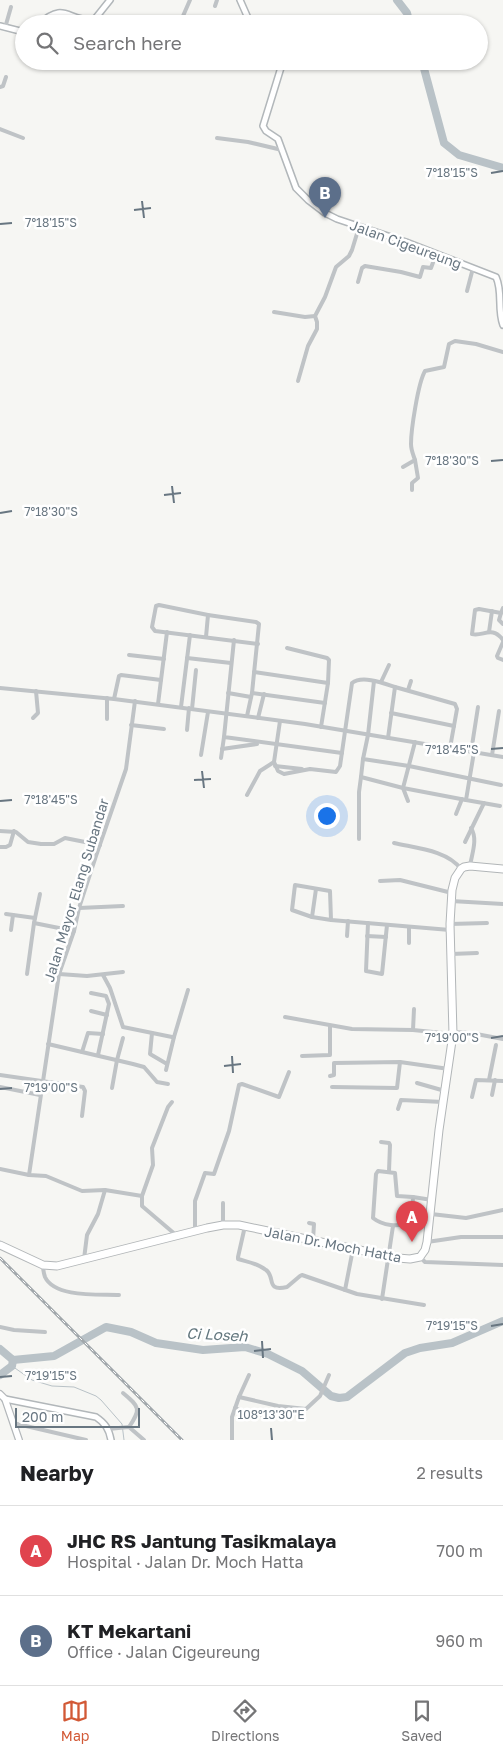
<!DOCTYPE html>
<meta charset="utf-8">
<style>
body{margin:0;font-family:"Golos Text",sans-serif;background:#f2f2f2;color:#202124}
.scale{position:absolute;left:15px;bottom:12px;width:125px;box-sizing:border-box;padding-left:5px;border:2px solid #687681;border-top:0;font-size:14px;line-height:18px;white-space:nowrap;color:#687681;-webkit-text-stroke:4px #fff;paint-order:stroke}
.you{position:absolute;left:326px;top:815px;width:18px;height:18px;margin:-12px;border:4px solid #fff;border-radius:50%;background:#1a73e8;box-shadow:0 0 0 8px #1a73e833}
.badge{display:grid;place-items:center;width:32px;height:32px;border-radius:50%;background:#d25936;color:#fff;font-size:16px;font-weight:700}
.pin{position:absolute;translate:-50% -41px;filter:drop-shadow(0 1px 2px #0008)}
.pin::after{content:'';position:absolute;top:26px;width:18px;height:15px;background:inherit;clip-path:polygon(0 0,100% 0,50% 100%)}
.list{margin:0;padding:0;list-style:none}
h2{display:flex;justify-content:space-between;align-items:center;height:65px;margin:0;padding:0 20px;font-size:21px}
h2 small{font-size:16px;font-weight:400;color:#757577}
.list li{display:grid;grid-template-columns:32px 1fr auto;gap:15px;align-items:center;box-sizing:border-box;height:90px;padding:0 20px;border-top:1px solid #e0e0e0}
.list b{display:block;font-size:19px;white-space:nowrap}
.list p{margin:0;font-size:16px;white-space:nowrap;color:#757577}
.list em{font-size:16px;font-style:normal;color:#757577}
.icon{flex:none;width:28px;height:28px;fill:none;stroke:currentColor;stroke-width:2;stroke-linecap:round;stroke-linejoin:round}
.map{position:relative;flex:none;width:503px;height:1440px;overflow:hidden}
.search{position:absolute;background:#fff;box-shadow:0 1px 4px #0004;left:15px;right:15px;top:15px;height:55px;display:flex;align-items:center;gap:12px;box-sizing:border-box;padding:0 18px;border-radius:28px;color:#757577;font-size:19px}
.sheet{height:245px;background:#fff}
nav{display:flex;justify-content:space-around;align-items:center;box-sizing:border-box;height:70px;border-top:1px solid #e0e0e0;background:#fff;font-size:14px;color:#757577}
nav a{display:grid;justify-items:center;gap:2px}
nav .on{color:#d25936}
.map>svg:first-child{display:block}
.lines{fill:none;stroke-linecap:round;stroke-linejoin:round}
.stream{stroke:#b9c2c7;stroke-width:1}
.river{stroke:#b9c2c7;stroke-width:8}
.secondary-casing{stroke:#b2b7ba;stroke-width:8}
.primary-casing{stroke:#b3b7ba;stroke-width:8}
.highway-casing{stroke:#b2b6b8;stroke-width:9}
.street{stroke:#bfc3c6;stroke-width:4}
.secondary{stroke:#fff;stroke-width:5}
.primary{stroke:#fff;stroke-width:5.5}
.highway{stroke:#fff;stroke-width:7}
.rail-casing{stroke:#a1a7ab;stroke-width:3}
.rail{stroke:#fff;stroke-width:1;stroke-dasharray:4;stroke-linecap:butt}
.ticks{fill:none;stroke:#687681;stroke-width:2}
.labels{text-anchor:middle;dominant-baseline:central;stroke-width:5;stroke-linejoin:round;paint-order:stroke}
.street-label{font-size:14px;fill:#687681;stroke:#fff}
.water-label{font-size:15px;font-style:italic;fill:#63777e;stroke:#fff}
.ticks-label{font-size:12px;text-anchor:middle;fill:#687681;stroke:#fff;stroke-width:5;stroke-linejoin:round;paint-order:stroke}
</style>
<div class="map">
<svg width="503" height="1440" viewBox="0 0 503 1440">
<rect width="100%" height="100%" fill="#f6f6f3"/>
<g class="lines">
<!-- stream -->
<polyline class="stream" points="12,1366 32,1380 52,1386 74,1387 96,1396 101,1400 122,1424 124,1440"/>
<!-- river -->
<g class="river">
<polyline points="397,0 407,13 410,24"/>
<polyline points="422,61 444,143 459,155 503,168"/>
<polyline points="0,1349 13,1360 54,1356 106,1327 131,1332 156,1343 203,1350 245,1347 268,1354 302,1371 331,1396 339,1398 347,1397 405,1353 420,1348 452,1343 503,1321"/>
<polyline points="0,1375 12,1366 13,1360"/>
</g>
<defs>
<g id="secondary">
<polyline points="240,0 248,18 255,24"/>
<path d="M39,24c27,-24 28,-2 55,-4l16,-20"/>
<polyline points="0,26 24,32"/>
<path d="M283,61l-20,65 3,5 12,8 18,49 12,12 17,13 12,6 69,23 90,35c7,15 1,32 7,48"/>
<path d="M5,1399l91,18c9,6 13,12 15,23"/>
</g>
<polyline id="primary" points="0,1394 5,1399 19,1440"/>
<polyline id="highway" points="0,1245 43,1265 57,1266 207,1228 223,1225 239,1225 398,1258 410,1259 420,1257 425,1250 427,1242 439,1130 453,1034 450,924 452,890 455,878 461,869 464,867 470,866 503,869"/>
</defs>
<!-- secondary casing -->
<use href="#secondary" class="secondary-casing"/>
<!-- primary casing -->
<use href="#primary" class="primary-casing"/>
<!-- highway casing -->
<use href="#highway" class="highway-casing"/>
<!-- street -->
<g class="street">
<polyline points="215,6 217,0"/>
<polyline points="183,16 190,0"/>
<polyline points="5,28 11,7"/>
<polyline points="277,61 282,63"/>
<polyline points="0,87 3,86 6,77"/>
<polyline points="0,129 23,138"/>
<polyline points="217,138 248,142 282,150"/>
<polyline points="308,200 329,183"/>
<polyline points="358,282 362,268 365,266 401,272 420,277 423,267 431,268 436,254"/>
<polyline points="467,291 473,268"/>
<polyline points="274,312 305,317 315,316 325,297 336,267 349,256 352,250 359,227"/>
<polyline points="298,381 308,346 317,329 317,322 315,316"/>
<path d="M403,467l12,-7c-2,-6 -4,-10 -4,-16 0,-14 7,-61 14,-73l19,-4 5,-23 6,-3 21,3 27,8"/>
<polyline points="412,490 412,483 418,478 415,460"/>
<path d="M503,608l-2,5 -22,-4 -4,1 -3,24c11,3 20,-9 31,6"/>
<polyline points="501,613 499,620 503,624"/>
<polyline points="208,615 256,622 259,624 252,693 247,716"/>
<polyline points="489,632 492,611"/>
<polyline points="206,637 208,615 159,605 156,606 152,627 155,631 258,644"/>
<polyline points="234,640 224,737 342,753"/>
<polyline points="503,642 497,656 498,658 503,660"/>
<polyline points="287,648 327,658 329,660 328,683 321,727"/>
<polyline points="129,655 164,659"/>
<polyline points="187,658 231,663"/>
<polyline points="254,672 328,683"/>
<polyline points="374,681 368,735 363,759 409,766 501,785"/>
<polyline points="381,682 389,665"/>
<polyline points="0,688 114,699 305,724 503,757"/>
<polyline points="408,690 411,681"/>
<polyline points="228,693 251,697"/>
<polyline points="252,693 325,703"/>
<polyline points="114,699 119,676 121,675 161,680"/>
<polyline points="158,704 167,632"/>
<polyline points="181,707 190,635"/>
<polyline points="192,709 196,670"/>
<polyline points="391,713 454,726"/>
<polyline points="33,718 38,713 36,691"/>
<polyline points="258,718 264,694"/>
<polyline points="107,719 107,698"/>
<path d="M280,721l-6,41 4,9 6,3 26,-5 26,3 4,-6 12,-83c10,-8 31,0 43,4"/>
<polyline points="131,725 164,729"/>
<polyline points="187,730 189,708"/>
<polyline points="388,738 395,687 455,704 457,709 450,748"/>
<polyline points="415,742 403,788 466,800"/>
<polyline points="222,749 257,744"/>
<polyline points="471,752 478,707"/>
<polyline points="474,752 466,800 500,806"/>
<polyline points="201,755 208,712"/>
<polyline points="492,755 499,711"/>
<polyline points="221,758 224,737"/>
<polyline points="363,759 361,777 403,788 408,801"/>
<polyline points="275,766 302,769"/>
<polyline points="247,795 260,771 274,762"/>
<polyline points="456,814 462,799"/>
<polyline points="0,831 16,832 28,842 41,844 54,844 65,838 100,845"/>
<polyline points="359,839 359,792 361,777"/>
<polyline points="465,842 484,803"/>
<path d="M394,843c21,5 53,7 67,26"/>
<polyline points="0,847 6,847 10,845 14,831"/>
<path d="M470,866c2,-13 8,-27 1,-38"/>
<polyline points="380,881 400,880 452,893"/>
<polyline points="451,901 503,904"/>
<polyline points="79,908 123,906"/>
<polyline points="6,914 35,918"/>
<polyline points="312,917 316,889"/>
<polyline points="331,920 330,891 295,885 292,910 312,917 331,920 450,930"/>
<polyline points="34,923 74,931"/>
<polyline points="368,923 366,971 382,974 387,925"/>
<polyline points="450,924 487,923"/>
<polyline points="11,930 13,915"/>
<polyline points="347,936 348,921"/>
<polyline points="367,936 386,937"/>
<polyline points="409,943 409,927"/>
<polyline points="451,954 477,953"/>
<polyline points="27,974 34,923 40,894"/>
<polyline points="59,974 87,976 123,972"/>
<polyline points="103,975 110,988 123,1027 172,1037 174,1037 188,990"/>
<polyline points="91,993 106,996 109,1004 98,1055"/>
<polyline points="414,1009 413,1030 453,1034"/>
<polyline points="91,1011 107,1015"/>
<polyline points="285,1017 352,1029 413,1030"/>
<polyline points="453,1032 471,1033 503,1039"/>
<polyline points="152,1033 150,1054 167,1064"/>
<polyline points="48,1044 133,1064 144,1067 157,1082 168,1084"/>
<polyline points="82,1052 88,1033 103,1034"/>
<polyline points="302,1056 330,1055 330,1026"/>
<polyline points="166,1070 174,1037"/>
<polyline points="0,1075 83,1087 85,1091 82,1116"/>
<polyline points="330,1076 334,1075 334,1063 400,1062 449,1069"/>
<polyline points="489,1080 496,1045"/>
<polyline points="417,1083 445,1091"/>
<polyline points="0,1087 40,1095"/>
<polyline points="332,1087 397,1088 400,1062"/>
<polyline points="112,1088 117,1060 123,1038"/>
<polyline points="492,1095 495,1080"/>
<polyline points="472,1097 476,1080 503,1081"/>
<polyline points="398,1109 401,1100 443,1102"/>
<polyline points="381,1142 389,1143 390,1145 389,1171"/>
<polyline points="0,1169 29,1175 46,1176 82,1191 105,1190 142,1196 142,1206 176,1235"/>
<path d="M378,1171l17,2 2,23 16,1 -1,20 -3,6c-11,4 -26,3 -36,-5l3,-44z"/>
<polyline points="29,1175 59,974 74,931 79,908 96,856 126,769 135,701"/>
<polyline points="142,1196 153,1165 152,1148 168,1107 172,1102"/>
<polyline points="413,1197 432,1200"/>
<polyline points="431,1214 466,1218 503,1210"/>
<polyline points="309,1223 314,1224 313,1240"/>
<polyline points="223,1225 223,1203"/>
<path d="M245,1226l-7,31v2c10,3 19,4 28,11 10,7 -1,22 21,17l13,-11 2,-1 55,19 67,11"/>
<polyline points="195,1231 195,1201 205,1173 214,1174 229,1131 239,1085 242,1084 279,1097 289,1072"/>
<polyline points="427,1242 461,1237 503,1237"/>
<polyline points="420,1257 425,1262 503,1265"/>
<polyline points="84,1259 87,1235 98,1214 105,1190"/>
<path d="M43,1265c0,4 1,9 2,12 10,21 54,17 74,18"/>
<polyline points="345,1290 353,1249"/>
<polyline points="382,1299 393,1226"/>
<polyline points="0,1327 14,1330 45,1332"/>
<path d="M123,1393c17,14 18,16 6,34"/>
<polyline points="239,1397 278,1406 306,1409 320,1396 329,1375"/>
<polyline points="235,1408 249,1414 270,1416"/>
<polyline points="13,1423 86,1440"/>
<polyline points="108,1429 129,1427 144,1440"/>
<polyline points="232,1440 232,1417 239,1397 249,1375"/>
</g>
<!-- secondary -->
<use href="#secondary" class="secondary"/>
<!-- primary -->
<use href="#primary" class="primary"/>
<!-- highway -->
<use href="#highway" class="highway"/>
<defs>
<polyline id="rail" points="0,1258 182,1440"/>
</defs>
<!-- rail casing -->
<use href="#rail" class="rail-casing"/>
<!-- rail -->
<use href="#rail" class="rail"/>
</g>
<!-- ticks -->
<path class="ticks" d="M491,173l12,-2M142,201l2,17M134,210l17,-2M0,224l12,-1M491,461l12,-1M172,486l2,17M164,495l17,-2M0,513l12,-2M491,749l12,-1M202,771l2,17M194,780l17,-1M0,801l12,-1M491,1038l12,-2M232,1056l1,17M224,1066l17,-2M0,1089l12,-1M491,1326l12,-2M262,1341l1,17M254,1351l17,-2M0,1377l12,-1M271,1428l1,12"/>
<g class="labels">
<!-- street labels -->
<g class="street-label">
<text transform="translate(406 244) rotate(20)">Jalan Cigeureung</text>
<text transform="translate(76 890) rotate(-73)">Jalan Mayor Elang Subandar</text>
<text transform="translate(333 1244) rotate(11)">Jalan Dr. Moch Hatta</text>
</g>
<!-- water labels -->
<g class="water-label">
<text transform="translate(217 1334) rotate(3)">Ci Loseh</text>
</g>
</g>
<g class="ticks-label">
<text x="452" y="177">7°18'15"S</text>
<text x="51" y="227">7°18'15"S</text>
<text x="452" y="465">7°18'30"S</text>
<text x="51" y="516">7°18'30"S</text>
<text x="452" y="754">7°18'45"S</text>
<text x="51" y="804">7°18'45"S</text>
<text x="452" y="1042">7°19'00"S</text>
<text x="51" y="1092">7°19'00"S</text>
<text x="452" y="1330">7°19'15"S</text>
<text x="51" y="1380">7°19'15"S</text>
<text x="271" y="1419">108°13'30"E</text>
</g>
</svg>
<div class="scale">200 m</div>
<div class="you"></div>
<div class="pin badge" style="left:412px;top:1242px;background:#e0444e">A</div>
<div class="pin badge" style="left:325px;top:218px;background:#5c6f8a">B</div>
<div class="search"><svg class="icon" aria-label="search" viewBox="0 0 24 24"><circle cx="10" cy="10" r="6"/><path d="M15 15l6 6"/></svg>Search here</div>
</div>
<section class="sheet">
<h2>Nearby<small>2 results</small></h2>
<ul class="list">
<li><span class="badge" style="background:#e0444e">A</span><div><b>JHC RS Jantung Tasikmalaya</b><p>Hospital · Jalan Dr. Moch Hatta</p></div><em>700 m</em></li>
<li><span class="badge" style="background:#5c6f8a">B</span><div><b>KT Mekartani</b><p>Office · Jalan Cigeureung</p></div><em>960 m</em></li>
</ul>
</section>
<nav>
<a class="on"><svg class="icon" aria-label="map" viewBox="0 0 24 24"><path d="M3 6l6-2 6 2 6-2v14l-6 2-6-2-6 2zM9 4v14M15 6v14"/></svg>Map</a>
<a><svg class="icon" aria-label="directions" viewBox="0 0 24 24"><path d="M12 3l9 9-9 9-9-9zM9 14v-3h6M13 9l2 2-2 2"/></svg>Directions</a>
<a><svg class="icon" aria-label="saved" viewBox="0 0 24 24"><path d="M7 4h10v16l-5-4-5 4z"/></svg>Saved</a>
</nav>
